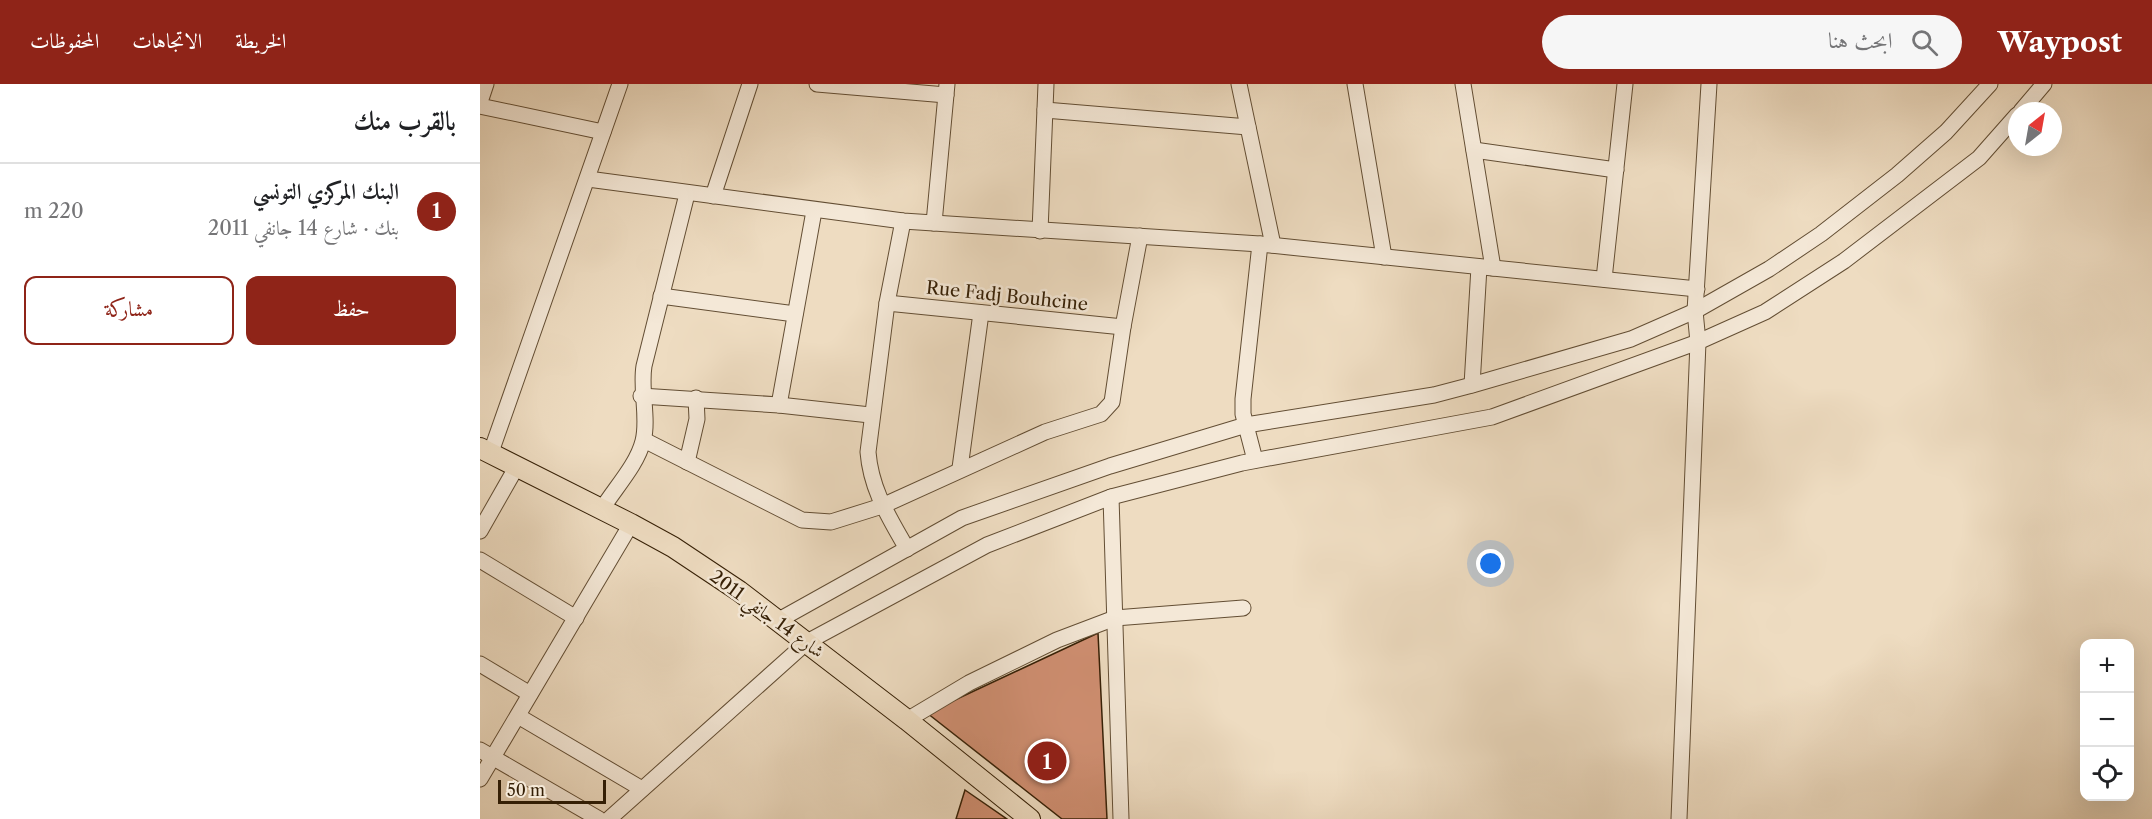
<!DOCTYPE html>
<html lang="ar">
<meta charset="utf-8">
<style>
body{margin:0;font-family:"Libre Caslon Text",Amiri,serif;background:#f6f6f6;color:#202124;direction:rtl}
.controls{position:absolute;right:18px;bottom:18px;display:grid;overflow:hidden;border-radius:12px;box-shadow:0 6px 24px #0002}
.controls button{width:54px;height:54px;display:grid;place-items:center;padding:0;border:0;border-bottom:2px solid #e0e0e0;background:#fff;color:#202124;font:30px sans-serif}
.compass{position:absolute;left:1528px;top:18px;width:54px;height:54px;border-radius:50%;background:#fff;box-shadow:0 6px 24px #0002;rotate:31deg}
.scale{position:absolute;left:18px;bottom:15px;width:108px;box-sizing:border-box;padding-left:6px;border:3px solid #351f05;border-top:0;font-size:16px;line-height:21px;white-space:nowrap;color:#351f05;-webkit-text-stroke:4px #f4e8d7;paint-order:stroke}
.you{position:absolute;left:1011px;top:480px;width:21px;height:21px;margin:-15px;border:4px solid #fff;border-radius:50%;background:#1a73e8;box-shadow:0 0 0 9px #1a73e833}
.badge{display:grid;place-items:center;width:39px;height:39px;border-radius:50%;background:#8f2418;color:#fff;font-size:20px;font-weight:700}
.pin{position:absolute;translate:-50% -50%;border:3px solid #fff;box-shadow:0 2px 6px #0006}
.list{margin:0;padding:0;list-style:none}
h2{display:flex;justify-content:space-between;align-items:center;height:78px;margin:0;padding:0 24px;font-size:26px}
h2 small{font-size:20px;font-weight:400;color:#757577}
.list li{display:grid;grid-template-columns:39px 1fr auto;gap:18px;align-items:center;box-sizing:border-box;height:96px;padding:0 24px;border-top:2px solid #e0e0e0}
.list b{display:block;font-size:22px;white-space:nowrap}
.list p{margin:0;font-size:20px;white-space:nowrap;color:#757577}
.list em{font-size:20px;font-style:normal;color:#757577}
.actions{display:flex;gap:12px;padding:18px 24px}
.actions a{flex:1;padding:14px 0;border:2px solid #8f2418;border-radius:12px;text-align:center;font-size:21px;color:#8f2418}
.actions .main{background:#8f2418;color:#fff}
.icon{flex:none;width:33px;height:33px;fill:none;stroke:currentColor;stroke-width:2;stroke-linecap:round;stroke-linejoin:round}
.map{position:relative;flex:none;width:1672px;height:735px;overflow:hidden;direction:ltr}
header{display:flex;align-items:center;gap:36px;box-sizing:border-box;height:84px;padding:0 30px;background:#8f2418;color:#fff}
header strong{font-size:28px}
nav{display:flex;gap:33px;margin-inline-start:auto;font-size:21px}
.search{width:420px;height:54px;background:#f6f6f6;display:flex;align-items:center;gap:15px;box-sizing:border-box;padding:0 21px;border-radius:33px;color:#757577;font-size:22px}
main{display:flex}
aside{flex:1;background:#fff}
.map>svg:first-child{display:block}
.building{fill:#d08f72;stroke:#351f05;stroke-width:1.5}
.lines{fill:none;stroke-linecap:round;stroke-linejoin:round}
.minor-casing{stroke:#634e34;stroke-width:17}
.major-casing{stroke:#351f05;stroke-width:22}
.minor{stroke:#f4e8d7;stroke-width:15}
.major{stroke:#eedcc1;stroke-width:20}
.labels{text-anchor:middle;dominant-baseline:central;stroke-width:5;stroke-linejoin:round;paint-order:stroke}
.street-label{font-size:18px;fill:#351f05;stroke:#f4e8d7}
</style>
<header>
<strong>Waypost</strong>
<div class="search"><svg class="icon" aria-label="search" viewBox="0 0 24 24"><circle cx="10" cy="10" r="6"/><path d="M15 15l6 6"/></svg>ابحث هنا</div>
<nav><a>الخريطة</a><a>الاتجاهات</a><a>المحفوظات</a></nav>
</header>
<main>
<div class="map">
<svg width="1672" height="735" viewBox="0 0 1672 735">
<rect width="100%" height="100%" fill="#eedcc1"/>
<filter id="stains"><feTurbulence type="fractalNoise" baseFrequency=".00333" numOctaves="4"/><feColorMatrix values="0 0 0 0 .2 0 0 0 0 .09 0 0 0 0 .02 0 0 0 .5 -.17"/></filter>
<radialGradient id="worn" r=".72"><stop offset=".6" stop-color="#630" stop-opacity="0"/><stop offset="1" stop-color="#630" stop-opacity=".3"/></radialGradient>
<!-- building -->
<g class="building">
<polygon points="618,549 627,735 582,735 447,629"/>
<polygon points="485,706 527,735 476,735"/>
</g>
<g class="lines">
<defs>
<g id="minor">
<polyline points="337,0 466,11"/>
<polyline points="759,0 793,161"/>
<polyline points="875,0 904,173"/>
<polyline points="983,0 1013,184"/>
<polyline points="0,18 6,0"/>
<polyline points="0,22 123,48"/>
<polyline points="565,26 768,43"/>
<polyline points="1541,27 1564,0"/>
<polyline points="994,66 1136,86"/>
<polyline points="108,95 423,137 780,160 1217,205"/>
<polyline points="233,112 270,0"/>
<path d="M423,137l-16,82 -19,149c3,38 21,65 39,97"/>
<polyline points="454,139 467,0"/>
<polyline points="560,147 566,0"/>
<polyline points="1124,195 1145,0"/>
<polyline points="181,212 315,230"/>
<polyline points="407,219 643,243"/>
<polyline points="992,301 999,183"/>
<polyline points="161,312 299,321 390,331"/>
<polyline points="299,321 334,127"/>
<polyline points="164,356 322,436 351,438 402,422 565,348 621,330 632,318 643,243 660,152"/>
<polyline points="11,368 140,0"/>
<polyline points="775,376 763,330 763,315 780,160"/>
<polyline points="207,378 217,335 216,314"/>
<polyline points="480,384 501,229"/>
<polyline points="631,413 641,735"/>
<path d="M122,425c13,-21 35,-44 41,-68 6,-22 -3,-51 1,-75l43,-172"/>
<polyline points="0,447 37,382"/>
<polyline points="0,476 96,534"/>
<polyline points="299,536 482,434 630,382 766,341 954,311 992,301 1151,255 1215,227 1289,185 1341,150 1417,91 1466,48 1510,0"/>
<polyline points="0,580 50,610"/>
<polyline points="38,632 162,705"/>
<polyline points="427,636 489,599 577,556 635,534 763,524"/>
<polyline points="0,666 119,735"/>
<polyline points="0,695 151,440"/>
<polyline points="129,735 327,558 507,461 631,413 762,379 1012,333 1218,258 1285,228 1364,177 1499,74 1537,31"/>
<polyline points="1199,735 1218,258 1215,227 1229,0"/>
</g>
<polyline id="major" points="0,364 151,440 193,463 259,507 427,636 550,735"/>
</defs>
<!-- minor casing -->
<use href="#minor" class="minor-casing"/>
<!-- major casing -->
<use href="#major" class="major-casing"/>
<!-- minor -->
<use href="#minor" class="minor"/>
<!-- major -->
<use href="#major" class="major"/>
</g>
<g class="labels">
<!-- street labels -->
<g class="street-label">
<text transform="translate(527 212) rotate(6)">Rue Fadj Bouhcine</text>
<text transform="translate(287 530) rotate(36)">شارع 14 جانفي 2011</text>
</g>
</g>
<rect width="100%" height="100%" filter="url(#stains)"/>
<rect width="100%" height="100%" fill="url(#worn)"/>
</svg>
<div class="controls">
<button>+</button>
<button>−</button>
<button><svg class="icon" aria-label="locate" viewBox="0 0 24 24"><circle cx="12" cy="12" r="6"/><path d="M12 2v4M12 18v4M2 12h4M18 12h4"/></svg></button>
</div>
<svg class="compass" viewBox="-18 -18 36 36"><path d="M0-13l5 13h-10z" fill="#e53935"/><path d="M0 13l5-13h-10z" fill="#757577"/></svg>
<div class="scale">50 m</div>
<div class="you"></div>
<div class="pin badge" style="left:567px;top:677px">1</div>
</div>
<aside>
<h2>بالقرب منك<small></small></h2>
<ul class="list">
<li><span class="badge">1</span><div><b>البنك المركزي التونسي</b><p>بنك · شارع 14 جانفي 2011</p></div><em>220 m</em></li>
</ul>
<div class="actions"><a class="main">حفظ</a><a>مشاركة</a></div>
</aside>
</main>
